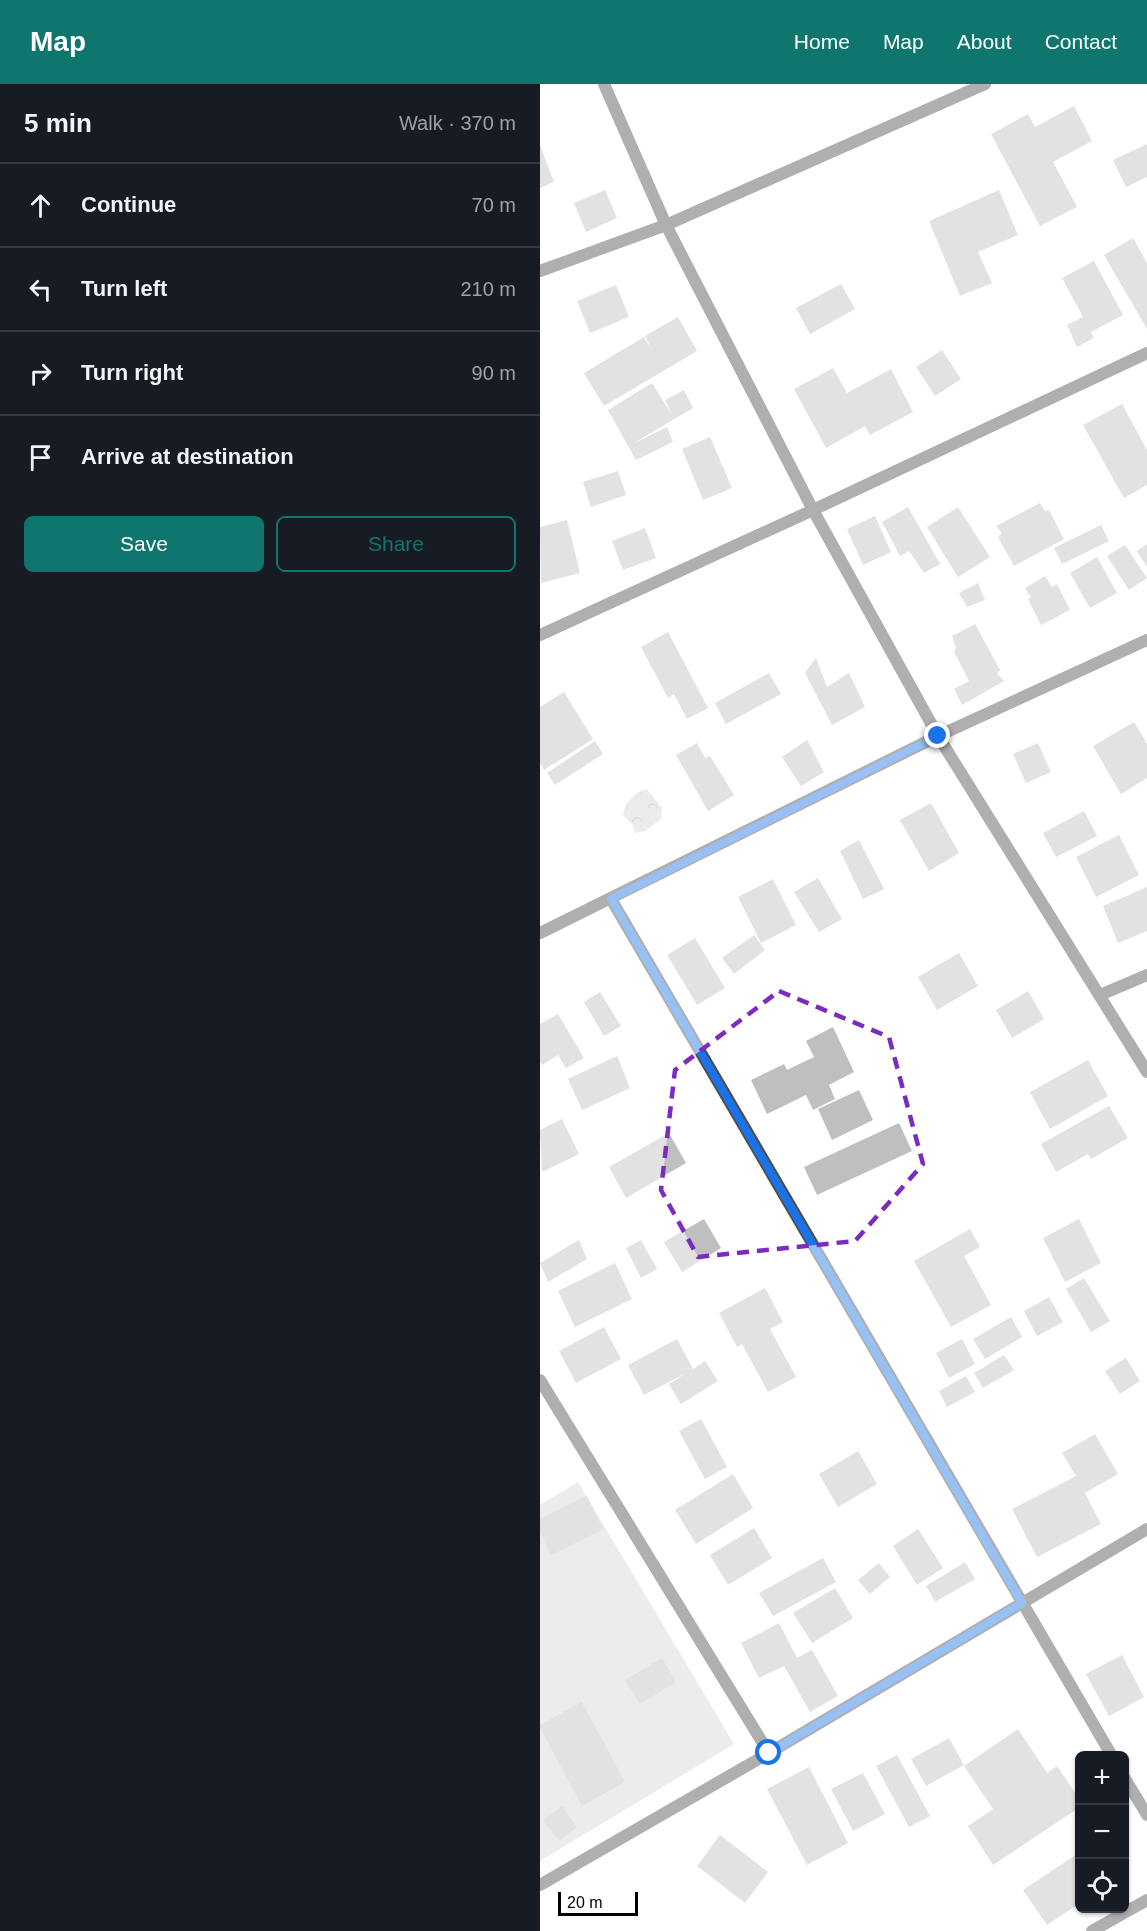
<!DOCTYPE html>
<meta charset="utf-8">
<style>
body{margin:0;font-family:Helvetica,sans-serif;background:#242831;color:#f1f3f6}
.controls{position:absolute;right:18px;bottom:18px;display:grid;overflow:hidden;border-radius:9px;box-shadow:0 2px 4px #0004}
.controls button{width:54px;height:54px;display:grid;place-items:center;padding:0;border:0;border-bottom:2px solid #363941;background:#171b24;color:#f1f3f6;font:30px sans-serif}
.scale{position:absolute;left:18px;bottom:15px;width:80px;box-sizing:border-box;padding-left:6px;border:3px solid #000;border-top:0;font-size:16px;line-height:21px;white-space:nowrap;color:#000;-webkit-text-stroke:4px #fff;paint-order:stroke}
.stop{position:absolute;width:18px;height:18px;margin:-14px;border:4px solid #1a73e8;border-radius:50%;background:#fff}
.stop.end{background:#1a73e8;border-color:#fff;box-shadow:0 2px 6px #0008}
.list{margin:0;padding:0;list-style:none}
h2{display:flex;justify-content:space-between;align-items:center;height:78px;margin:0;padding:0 24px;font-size:26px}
h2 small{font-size:20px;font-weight:400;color:#9ea1a6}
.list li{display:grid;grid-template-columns:39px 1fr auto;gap:18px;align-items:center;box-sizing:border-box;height:84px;padding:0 24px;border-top:2px solid #363941}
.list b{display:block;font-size:22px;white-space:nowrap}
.list em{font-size:20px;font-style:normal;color:#9ea1a6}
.actions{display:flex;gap:12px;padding:18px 24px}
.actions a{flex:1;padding:14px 0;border:2px solid #0f766e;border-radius:9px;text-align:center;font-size:21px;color:#0f766e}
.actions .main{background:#0f766e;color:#fff}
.icon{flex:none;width:33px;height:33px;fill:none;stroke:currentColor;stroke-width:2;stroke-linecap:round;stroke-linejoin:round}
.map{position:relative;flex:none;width:607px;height:1847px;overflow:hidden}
header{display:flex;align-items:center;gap:36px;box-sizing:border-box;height:84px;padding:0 30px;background:#0f766e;color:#fff}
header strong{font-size:28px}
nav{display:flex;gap:33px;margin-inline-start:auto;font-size:21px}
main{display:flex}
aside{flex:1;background:#171b24}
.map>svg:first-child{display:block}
.forest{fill:url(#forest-crowns)}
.pitch{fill:#d6d6d6}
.building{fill:#bfbfbf}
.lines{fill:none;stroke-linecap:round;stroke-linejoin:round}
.minor{stroke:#4f4f4f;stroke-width:12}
.route{stroke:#1a73e8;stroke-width:8}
.marked{fill:none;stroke:#7b2cbf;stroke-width:4.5;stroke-dasharray:12 8;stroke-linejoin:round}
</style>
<header>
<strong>Map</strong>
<nav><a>Home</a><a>Map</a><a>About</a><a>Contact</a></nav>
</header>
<main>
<aside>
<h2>5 min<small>Walk · 370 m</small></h2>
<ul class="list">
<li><svg class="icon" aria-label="ahead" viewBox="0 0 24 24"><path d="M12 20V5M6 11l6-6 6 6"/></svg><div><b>Continue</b></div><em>70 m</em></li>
<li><svg class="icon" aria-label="left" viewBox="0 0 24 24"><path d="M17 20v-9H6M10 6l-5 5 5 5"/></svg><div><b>Turn left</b></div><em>210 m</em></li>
<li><svg class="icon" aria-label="right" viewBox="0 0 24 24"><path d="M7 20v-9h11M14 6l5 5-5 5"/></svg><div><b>Turn right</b></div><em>90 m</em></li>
<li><svg class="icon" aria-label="arrive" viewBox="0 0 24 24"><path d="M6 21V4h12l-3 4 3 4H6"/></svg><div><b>Arrive at destination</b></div></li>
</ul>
<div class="actions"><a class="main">Save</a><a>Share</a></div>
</aside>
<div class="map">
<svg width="607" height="1847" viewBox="0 0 607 1847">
<defs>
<pattern id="forest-crowns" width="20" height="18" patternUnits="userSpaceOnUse" patternTransform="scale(1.5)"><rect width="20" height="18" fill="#d6d6d6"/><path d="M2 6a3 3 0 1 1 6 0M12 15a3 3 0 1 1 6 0" fill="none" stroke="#b6b6b6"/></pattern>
</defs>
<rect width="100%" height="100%" fill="#fff"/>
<!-- forest -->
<path class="forest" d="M107,705l15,19 -1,11 -16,12 -10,2 -3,-9 -9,-9c3,-14 10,-22 24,-26z"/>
<!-- pitch -->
<polygon class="pitch" points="38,1398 194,1660 0,1777 0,1421"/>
<!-- building -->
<g class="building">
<polygon points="534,22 552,57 513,78 537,123 500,142 451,50 488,30 495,43"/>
<polygon points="607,60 607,93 586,103 573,76"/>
<polygon points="0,61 14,98 0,104"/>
<polygon points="65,106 77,134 46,148 34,119"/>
<polygon points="459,106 478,151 438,168 452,199 420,212 389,137"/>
<polygon points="593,154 607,179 607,245 564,171"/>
<polygon points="554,177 583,231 551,248 554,254 537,263 527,241 543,233 522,194"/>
<polygon points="301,200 315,225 270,250 256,224"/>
<polygon points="76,201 89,233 50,249 37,217"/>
<polygon points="138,233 157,267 64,322 44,289 104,253 112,266 105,252"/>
<polygon points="402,266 421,295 395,312 376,283"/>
<polygon points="293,284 307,309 351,285 373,328 330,351 325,342 286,364 254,305"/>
<polygon points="112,299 132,331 125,316 144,306 153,324 92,360 127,343 133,358 96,376 68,326"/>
<polygon points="582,320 607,366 607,401 584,414 543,341"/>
<polygon points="170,353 192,404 163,416 142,365"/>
<polygon points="78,387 86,411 51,423 43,398"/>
<polygon points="500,419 505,427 509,426 524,455 474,482 458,453 462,449 456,442"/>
<polygon points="368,423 400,480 384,489 369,467 360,472 342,438"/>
<polygon points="418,423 450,473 418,493 387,443"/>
<polygon points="335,432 351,468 323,481 307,445"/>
<polygon points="27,436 40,489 1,499 0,443"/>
<polygon points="561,441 569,457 522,480 514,464"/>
<polygon points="105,444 116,474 83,486 72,457"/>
<polygon points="607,460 607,483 597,467"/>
<polygon points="585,461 607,494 589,506 567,472"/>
<polygon points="557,473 577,509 550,524 530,489"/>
<polygon points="505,492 512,503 517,500 530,526 501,541 488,515 491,514 485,504"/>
<polygon points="438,499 445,516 427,523 419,509"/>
<polygon points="435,540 460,586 457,589 464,597 422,621 414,605 429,597 414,568 416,564 412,552"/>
<polygon points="128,548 168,624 147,635 134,610 128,614 101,563"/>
<polygon points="276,574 287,603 309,589 325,623 292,641 265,589"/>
<polygon points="229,589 241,610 186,640 175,619"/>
<polygon points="24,608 53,655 4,686 0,679 0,623"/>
<polygon points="594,638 607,660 607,694 581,710 553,662"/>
<polygon points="267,656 284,688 261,702 242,673"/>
<polygon points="55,657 63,670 15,701 7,689"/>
<polygon points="157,659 165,674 170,672 194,711 168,727 136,671"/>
<polygon points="498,659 511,688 486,699 473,670"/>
<polygon points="391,719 419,769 389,787 360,736"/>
<polygon points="544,727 557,752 516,773 503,749"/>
<polygon points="579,751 599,791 556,813 536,773"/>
<polygon points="319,756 344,805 323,815 300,767"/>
<polygon points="278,794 302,835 279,848 254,808"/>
<polygon points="233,795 256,841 221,859 198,813"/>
<polygon points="607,803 607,847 578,859 563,822"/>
<polygon points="214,851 225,866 194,890 182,874"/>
<polygon points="155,854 185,904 157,921 127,871"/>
<polygon points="419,869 438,902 397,926 378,893"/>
<polygon points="488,907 504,935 472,954 456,926"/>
<polygon points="60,908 81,942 64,952 44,918"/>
<polygon points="18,930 44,974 26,984 18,971 2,981 0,978 0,940"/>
<polygon points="293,943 314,988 289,1001 295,1015 273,1026 266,1011 227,1030 211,996 244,980 247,986 274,973 266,957"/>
<polygon points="77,972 90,1004 42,1026 28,995"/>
<polygon points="548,976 568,1012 510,1045 490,1008"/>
<polygon points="319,1006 333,1036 292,1056 278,1025"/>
<polygon points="569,1022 588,1054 551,1075 548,1070 516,1088 501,1060"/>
<polygon points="22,1035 39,1070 2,1088 0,1046"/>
<polygon points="359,1039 372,1067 277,1111 264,1083"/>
<polygon points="129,1049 146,1079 86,1114 69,1083"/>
<polygon points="164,1135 181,1164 142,1188 124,1158"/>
<polygon points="539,1135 561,1179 525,1198 503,1154"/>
<polygon points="430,1145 440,1163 424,1172 451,1221 411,1243 374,1177"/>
<polygon points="39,1156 47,1175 8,1198 0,1179"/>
<polygon points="101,1156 117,1185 101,1194 86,1164"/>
<polygon points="75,1179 92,1215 35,1243 18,1207"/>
<polygon points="544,1194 570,1237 551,1248 526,1205"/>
<polygon points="225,1204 243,1238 230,1245 256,1293 228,1308 202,1260 197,1263 179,1229"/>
<polygon points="509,1213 523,1238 497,1252 484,1227"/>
<polygon points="471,1233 482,1253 445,1275 433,1255"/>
<polygon points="64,1243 81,1275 36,1299 19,1267"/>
<polygon points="137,1255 153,1285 165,1277 178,1297 141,1320 129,1300 146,1289 104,1311 88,1281"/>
<polygon points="422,1255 435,1280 409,1294 396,1269"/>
<polygon points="464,1271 474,1286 443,1304 434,1289"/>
<polygon points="586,1274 600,1297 580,1310 565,1287"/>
<polygon points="426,1292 435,1308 407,1323 399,1307"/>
<polygon points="161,1335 187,1383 165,1395 139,1347"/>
<polygon points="555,1350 578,1390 545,1409 561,1440 497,1473 472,1425 536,1392 522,1369"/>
<polygon points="318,1367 337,1400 298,1423 279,1390"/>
<polygon points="193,1390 213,1424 156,1460 135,1426"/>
<polygon points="47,1412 63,1445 11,1471 0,1448 0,1435"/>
<polygon points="214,1444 232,1474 188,1501 170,1471"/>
<polygon points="378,1445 403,1484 377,1501 353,1462"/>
<polygon points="283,1474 296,1498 233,1532 219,1509"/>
<polygon points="425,1478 435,1495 395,1518 386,1502"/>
<polygon points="339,1479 350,1493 330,1510 318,1496"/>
<polygon points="295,1504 313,1534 272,1559 253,1529"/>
<polygon points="239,1539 257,1574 272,1566 298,1612 270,1628 244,1582 219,1594 201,1559"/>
<polygon points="582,1571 604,1613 569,1632 546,1590"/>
<polygon points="122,1574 136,1598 100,1620 85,1596"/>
<polygon points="42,1618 85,1698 42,1722 0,1644 0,1641"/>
<polygon points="478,1645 507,1689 517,1682 540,1716 540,1723 453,1781 428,1742 453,1725 424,1682"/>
<polygon points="409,1654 424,1681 386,1702 371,1675"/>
<polygon points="357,1671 390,1732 369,1743 336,1682"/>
<polygon points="269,1683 308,1759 267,1781 227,1705"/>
<polygon points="323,1689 345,1730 313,1747 291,1705"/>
<polygon points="22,1722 37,1743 19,1757 3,1736"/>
<polygon points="180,1751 228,1788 205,1819 157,1782"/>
<polygon points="540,1768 540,1819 507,1841 483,1806"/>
</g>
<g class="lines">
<!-- minor -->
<g class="minor">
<polyline points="64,0 126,141 273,426 398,652 607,988"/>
<polyline points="0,187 126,141 445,0"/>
<polyline points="0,551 273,426 607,269"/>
<polyline points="71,815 572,1672"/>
<polyline points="0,849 398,652 607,556"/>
<polyline points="560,911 607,891"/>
<polyline points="0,1296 229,1669"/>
<polyline points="584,1693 607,1731"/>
<polyline points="0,1801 229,1669 607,1445"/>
<polyline points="552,1847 607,1816"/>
</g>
</g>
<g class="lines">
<!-- route -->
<polyline class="route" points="229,1669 482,1519 71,815 398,652"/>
</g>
<!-- marked area -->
<path d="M0 0H607V1847H0ZM239,907l110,46 34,127 -68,77 -157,16 -37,-67 14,-120z" fill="#fff" fill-opacity=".55" fill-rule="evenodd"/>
<path class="marked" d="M239,907l110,46 34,127 -68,77 -157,16 -37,-67 14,-120z"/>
</svg>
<div class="controls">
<button>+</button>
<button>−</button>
<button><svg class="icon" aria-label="locate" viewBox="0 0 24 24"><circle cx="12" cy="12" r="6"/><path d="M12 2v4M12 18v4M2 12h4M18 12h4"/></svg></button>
</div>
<div class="scale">20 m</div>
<div class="stop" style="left:229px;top:1669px"></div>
<div class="stop end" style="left:398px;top:652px"></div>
</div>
</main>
